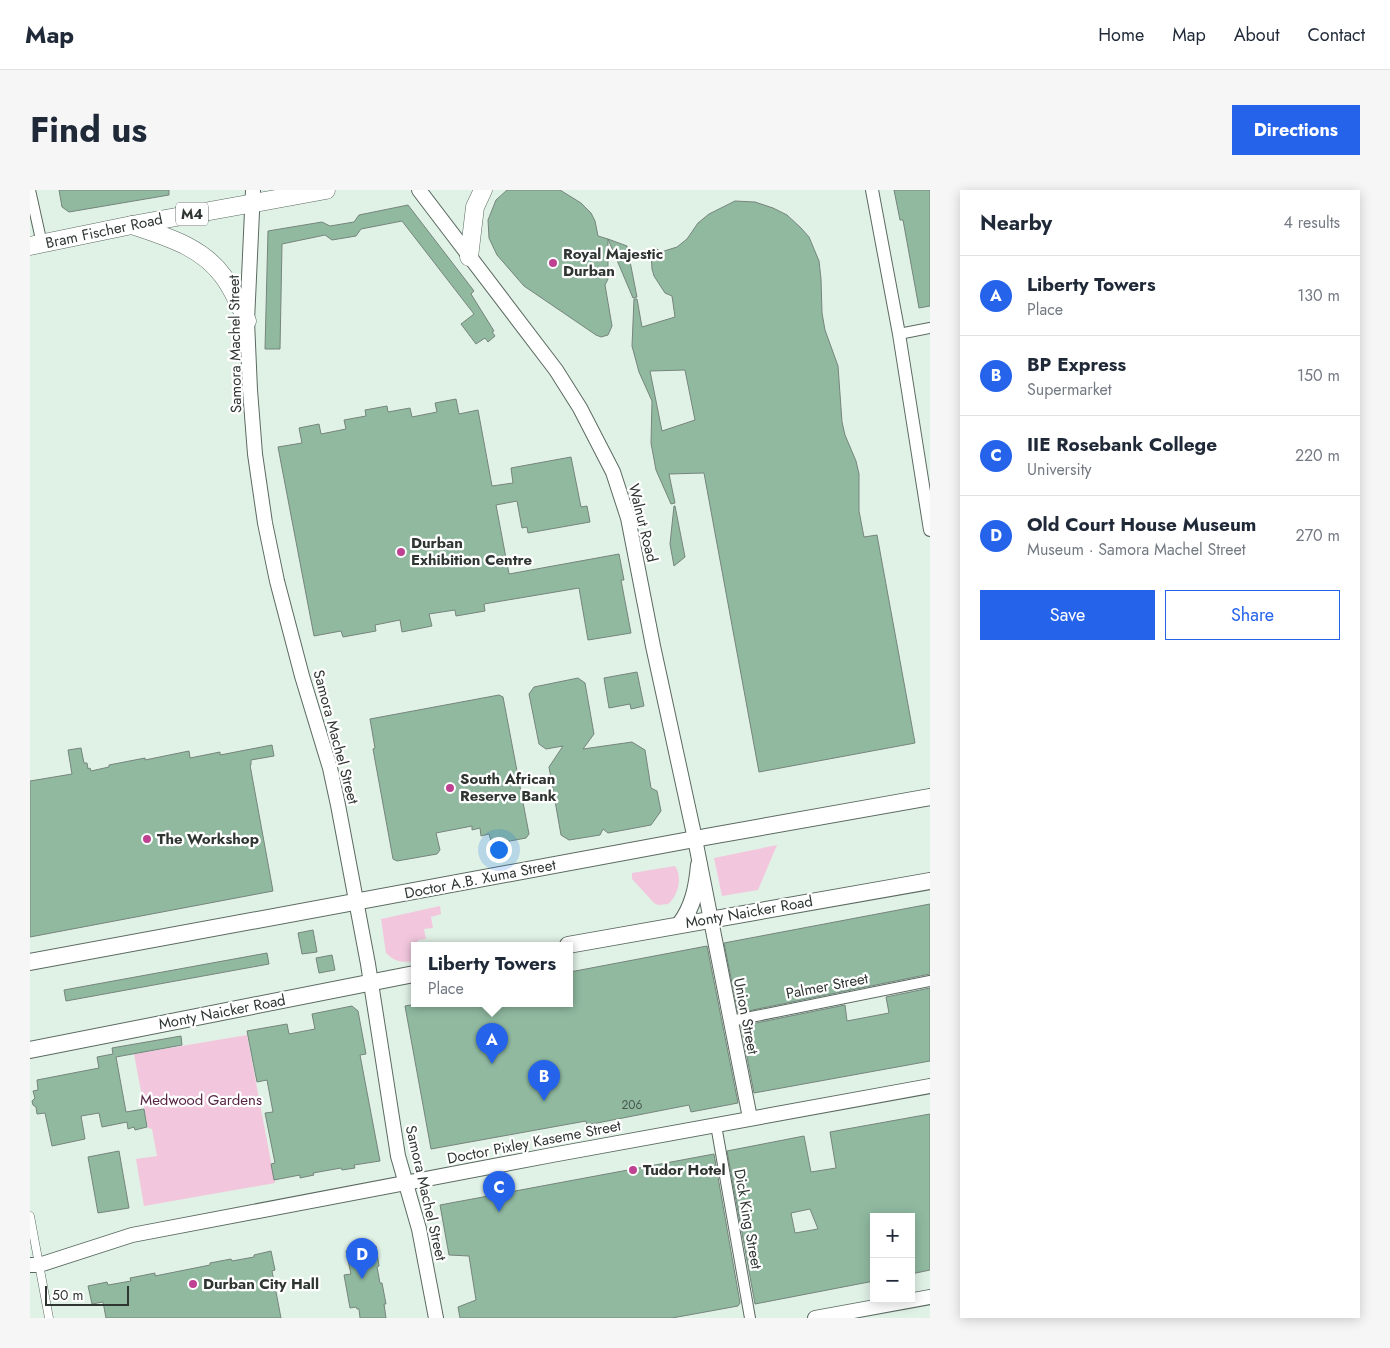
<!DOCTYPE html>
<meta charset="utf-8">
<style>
body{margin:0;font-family:Jost,sans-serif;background:#f6f6f7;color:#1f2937}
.controls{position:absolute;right:15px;bottom:15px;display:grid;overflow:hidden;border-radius:0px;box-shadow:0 2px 12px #0003}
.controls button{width:45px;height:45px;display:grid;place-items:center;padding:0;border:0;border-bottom:1px solid #e0e1e3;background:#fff;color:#1f2937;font:25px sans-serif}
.scale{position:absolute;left:15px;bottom:12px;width:84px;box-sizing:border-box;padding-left:5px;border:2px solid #2f3632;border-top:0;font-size:14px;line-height:18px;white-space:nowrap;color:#2f3632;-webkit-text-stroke:4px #fff;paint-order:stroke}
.you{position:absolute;left:468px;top:659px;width:18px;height:18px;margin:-12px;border:4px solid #fff;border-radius:50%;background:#1a73e8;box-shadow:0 0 0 8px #1a73e833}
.badge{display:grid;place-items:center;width:32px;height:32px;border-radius:50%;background:#2563eb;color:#fff;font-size:16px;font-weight:700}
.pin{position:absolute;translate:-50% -41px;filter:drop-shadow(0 1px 2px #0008)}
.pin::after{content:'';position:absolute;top:26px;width:18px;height:15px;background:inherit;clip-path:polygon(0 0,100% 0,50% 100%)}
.popup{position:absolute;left:381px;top:752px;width:162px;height:65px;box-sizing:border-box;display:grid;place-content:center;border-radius:0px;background:#fff;filter:drop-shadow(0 1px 4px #0005);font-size:16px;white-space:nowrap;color:#747a83}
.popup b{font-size:19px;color:#1f2937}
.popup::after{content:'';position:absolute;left:50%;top:100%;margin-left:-10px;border:10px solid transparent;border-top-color:#fff}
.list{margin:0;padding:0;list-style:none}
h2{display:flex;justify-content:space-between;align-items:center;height:65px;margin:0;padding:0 20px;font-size:21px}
h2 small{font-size:16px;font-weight:400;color:#747a83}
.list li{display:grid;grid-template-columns:32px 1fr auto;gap:15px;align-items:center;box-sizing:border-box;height:80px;padding:0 20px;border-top:1px solid #e0e1e3}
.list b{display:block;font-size:19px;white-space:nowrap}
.list p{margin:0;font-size:16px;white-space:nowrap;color:#747a83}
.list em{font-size:16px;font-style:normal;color:#747a83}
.actions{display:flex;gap:10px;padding:15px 20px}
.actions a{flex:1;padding:11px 0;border:1px solid #2563eb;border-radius:0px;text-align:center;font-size:18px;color:#2563eb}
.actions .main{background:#2563eb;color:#fff}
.map{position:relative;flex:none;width:900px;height:1128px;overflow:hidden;border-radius:0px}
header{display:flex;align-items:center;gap:30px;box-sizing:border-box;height:70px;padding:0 25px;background:#fff;border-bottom:1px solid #e0e1e3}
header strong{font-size:24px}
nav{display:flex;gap:28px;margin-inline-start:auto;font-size:18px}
.intro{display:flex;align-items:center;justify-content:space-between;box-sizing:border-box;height:120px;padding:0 30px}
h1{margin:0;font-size:35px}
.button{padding:12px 22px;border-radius:0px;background:#2563eb;color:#fff;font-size:18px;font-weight:700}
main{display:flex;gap:30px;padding:0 30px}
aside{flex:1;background:#fff;border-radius:0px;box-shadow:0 2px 12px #0003}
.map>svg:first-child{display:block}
.green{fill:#f2c7dd}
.building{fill:#90b9a0;stroke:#76857c;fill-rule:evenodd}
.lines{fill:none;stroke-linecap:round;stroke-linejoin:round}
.pedestrian-casing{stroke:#5b6a61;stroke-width:9}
.minor-casing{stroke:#5b6a61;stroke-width:12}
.tertiary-casing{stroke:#5b6a61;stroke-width:14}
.secondary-casing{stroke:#5b6a61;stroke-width:16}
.primary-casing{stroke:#5b6a61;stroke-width:18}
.trunk-casing{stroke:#5b6a61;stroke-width:19}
.pedestrian{stroke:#fff;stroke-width:8}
.minor{stroke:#fff;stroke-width:10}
.tertiary{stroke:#fff;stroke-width:12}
.secondary{stroke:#fff;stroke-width:14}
.primary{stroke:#fff;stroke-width:16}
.trunk{stroke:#fff;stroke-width:18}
.poi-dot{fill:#be4291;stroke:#fff;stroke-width:2}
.labels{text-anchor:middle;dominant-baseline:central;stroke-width:4.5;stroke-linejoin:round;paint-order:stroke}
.number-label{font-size:12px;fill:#47574e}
.shield{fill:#fff;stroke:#6d7270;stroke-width:1}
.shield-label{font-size:14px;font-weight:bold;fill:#2f3632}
.street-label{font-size:15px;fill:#2f3632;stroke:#fff}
.poi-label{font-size:15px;font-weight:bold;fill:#2f3632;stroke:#fff;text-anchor:start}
.park-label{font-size:15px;fill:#562342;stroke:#fff}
</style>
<header>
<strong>Map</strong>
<nav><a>Home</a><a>Map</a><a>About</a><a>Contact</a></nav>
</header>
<div class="intro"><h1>Find us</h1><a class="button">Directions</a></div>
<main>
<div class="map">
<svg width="900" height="1128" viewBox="0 0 900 1128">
<rect width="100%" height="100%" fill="#e0f1e6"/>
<!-- green -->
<g class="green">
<polygon points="747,655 728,700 692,706 684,668"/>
<path d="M645,676c8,11 3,30 -7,38l-10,1 -4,-2 -22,-24v-6z"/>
<path d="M410,716l1,8 -10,3 2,11 -9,1 2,10 -8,1v5h-4v16c-11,2 -19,1 -28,-8l-5,-34z"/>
<polygon points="217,845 245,993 114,1016 106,969 127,966 122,939 118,938 104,864"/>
</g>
<!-- building -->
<g class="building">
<polygon points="29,0 139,0 139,5 39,22 32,17"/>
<polygon points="477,0 530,0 551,13 561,23 565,31 568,46 578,49 578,89 575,95 582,136 578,145 571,147 566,145 494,96 467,65 459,48 458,30 466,10"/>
<polygon points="864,0 900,0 900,116 889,118 873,30 870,30"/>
<path d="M705,11l20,1 18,6 14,7 14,13 8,9 10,24 2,18 1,34 3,17 13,36 4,56 3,13 11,26 3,13v37l5,26 13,-2 38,208 -156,29 -55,-299 -35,1 6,29 -4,1 -15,-34 -5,-27 1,-42 -13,-29 -7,-26 2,-47h3l5,28 33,-10 -3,-21 -7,-3 -11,-17 -2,-7 -1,-16 3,-6 7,5 16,-5 10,-8 11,-16 11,-9zM655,180l10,50 -33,11 -12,-60z"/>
<polygon points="378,15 444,101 441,104 464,141 462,142 465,146 458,152 455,148 446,154 431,134 444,124 372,31 331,39 326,46 302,50 295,45 252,54 250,159 235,159 238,41 292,32 300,36 324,32 329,25"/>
<polygon points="578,49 597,56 607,107 603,108"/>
<polygon points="426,209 429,224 448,220 462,296 483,293 481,278 541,267 551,317 557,316 560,332 498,343 497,337 492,338 487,311 466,315 479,384 589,364 594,390 591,390 601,443 558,450 549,398 454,414 455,421 426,426 425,420 399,424 402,436 372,442 370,430 345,435 346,441 313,447 311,441 284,446 248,257 272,253 269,238 289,234 291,244 316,239 314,230 336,226 335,220 357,216 358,222 380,218 382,227 407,222 405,213"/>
<polygon points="644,316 645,316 655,367 644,376 640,354"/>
<polygon points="607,482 614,516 601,519 600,514 579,518 574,488"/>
<polygon points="548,488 555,493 564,544 553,559 602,552 615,560 621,598 627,601 631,621 621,635 578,643 573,639 570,645 539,650 531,645 519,577 533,556 516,559 509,554 499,504 504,497"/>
<polygon points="469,505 473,507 499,644 496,648 464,654 461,651 459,644 451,646 450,638 442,640 442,636 406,643 410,660 407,664 367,671 363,669 343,559 345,558 340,529"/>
<polygon points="242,555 244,566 221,570 221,575 220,575 243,701 0,747 0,591 42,584 38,560 51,558 54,573 57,573 58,579 60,578 61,581 79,577 79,575 115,568 115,570 159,561 160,568 190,562 190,565"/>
<polygon points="900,714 900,784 708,823 694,753"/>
<polygon points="283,740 287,762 272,764 268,743"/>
<polygon points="677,756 708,913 661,922 659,915 557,935 556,931 401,959 375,816 392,813 540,813 540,782"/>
<polygon points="237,763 239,774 36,811 34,800"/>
<polygon points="302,765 305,780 289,783 286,768"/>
<polygon points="900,798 900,871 724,903 711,836 815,815 817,831 859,823 856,807"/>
<polygon points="322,816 328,821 336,864 330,865 350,971 324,975 325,978 312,980 311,978 283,983 284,985 270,988 270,985 244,990 241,974 245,973 235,923 243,922 237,890 227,892 217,841 257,834 259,844 285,839 282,824"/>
<polygon points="151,846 152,855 86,867 96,922 114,919 117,937 105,940 104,937 98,939 97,932 72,937 69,923 51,926 55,949 22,956 15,923 7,924 6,917 3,915 2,911 5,908 3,901 8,900 7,890 69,878 67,867 83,864 82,858"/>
<path d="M900,924v156l-19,4v-57h-37v64l-119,23 -28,-153 77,-15 7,36 25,-4 -6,-36zM780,1019l8,20 -23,4 -4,-20z"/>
<polygon points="89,961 99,1018 68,1023 58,967"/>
<polygon points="684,964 710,1113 708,1116 642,1128 430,1128 428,1117 446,1110 439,1066 419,1065 410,1015"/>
<polygon points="346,1056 349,1076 347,1077 350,1093 352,1093 356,1114 354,1114 356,1128 330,1128 329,1119 327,1119 326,1117 320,1118 314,1085 321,1084 316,1061"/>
<polygon points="241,1061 245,1080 242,1081 251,1128 76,1128 73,1112 62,1114 58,1096 77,1092 78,1095 101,1091 100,1088 125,1083 125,1086 180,1075 180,1073 201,1069 202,1071 224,1067 224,1065"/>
</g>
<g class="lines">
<defs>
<polyline id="pedestrian" points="0,1026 19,1128"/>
<g id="minor">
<polyline points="0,0 12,54"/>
<polyline points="869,144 900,138"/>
<polyline points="701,831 900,791"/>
<polyline points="686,935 720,1128"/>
</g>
<polyline id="tertiary" points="842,0 869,144 900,340"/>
<g id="secondary">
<polyline points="223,0 217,131 220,200 225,264 235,333 247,391 272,486 300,578 308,615 338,774 368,966 389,1039 406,1128"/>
<polyline points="389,0 526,180 550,218 583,282 598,328 623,456 665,649 720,928"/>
<polyline points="0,1075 9,1075 102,1045 522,965 900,896"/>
<polyline points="785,1128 900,1107"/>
</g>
<g id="primary">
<path d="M650,734c13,-17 17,-37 19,-59"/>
<polyline points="538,755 900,691"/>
<polyline points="0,772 681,646 900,607"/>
<polyline points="0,860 384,784"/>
</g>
<g id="trunk">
<path d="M102,35c34,12 69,21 91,51 10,13 17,30 24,45"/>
<polyline points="0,56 102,35 296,0"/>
<polyline points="439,67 445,17 453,0"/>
</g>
</defs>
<!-- pedestrian casing -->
<use href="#pedestrian" class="pedestrian-casing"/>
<!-- minor casing -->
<use href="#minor" class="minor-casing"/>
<!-- tertiary casing -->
<use href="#tertiary" class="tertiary-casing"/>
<!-- secondary casing -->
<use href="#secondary" class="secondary-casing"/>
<!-- primary casing -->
<use href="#primary" class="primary-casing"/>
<!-- trunk casing -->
<use href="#trunk" class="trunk-casing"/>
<!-- pedestrian -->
<use href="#pedestrian" class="pedestrian"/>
<!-- minor -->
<use href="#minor" class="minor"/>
<!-- tertiary -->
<use href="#tertiary" class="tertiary"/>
<!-- secondary -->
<use href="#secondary" class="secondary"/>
<!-- primary -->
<use href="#primary" class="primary"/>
<!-- trunk -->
<use href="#trunk" class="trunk"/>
</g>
<!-- markers -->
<g class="poi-dot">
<circle cx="523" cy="73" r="5"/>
<circle cx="371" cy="362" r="5"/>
<circle cx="420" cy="598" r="5"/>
<circle cx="117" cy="649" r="5"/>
<circle cx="603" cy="980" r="5"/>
<circle cx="163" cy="1094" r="5"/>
</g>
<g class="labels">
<!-- number labels -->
<g class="number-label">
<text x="602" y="915">206</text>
</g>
<!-- shield labels -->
<rect class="shield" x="146" y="12.5" width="32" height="23" rx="4"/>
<g class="shield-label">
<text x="162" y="24">M4</text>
</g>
<!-- street labels -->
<g class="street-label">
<text transform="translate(74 41) rotate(-12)">Bram Fischer Road</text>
<text transform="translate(205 154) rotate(-91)">Samora Machel Street</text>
<text transform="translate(613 333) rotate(76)">Walnut Road</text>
<text transform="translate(306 547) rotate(75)">Samora Machel Street</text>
<text transform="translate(450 689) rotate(-11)">Doctor A.B. Xuma Street</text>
<text transform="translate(719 722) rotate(-10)">Monty Naicker Road</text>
<text transform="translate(797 796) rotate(-11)">Palmer Street</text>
<text transform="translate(192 822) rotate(-11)">Monty Naicker Road</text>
<text transform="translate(716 826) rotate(79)">Union Street</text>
<text transform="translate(504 952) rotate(-11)">Doctor Pixley Kaseme Street</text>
<text transform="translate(396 1003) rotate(77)">Samora Machel Street</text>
<text transform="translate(718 1029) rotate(80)">Dick King Street</text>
</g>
<!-- poi labels -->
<g class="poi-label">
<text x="533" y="64">Royal Majestic<tspan x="533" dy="17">Durban</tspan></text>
<text x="381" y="353">Durban<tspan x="381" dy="17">Exhibition Centre</tspan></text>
<text x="430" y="589">South African<tspan x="430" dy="17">Reserve Bank</tspan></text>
<text x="127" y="649">The Workshop</text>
<text x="613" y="980">Tudor Hotel</text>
<text x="173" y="1094">Durban City Hall</text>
</g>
<!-- park labels -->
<g class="park-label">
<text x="171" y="910">Medwood Gardens</text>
</g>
</g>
</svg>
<div class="controls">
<button>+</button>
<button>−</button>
</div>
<div class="scale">50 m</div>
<div class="you"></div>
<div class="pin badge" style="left:462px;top:874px">A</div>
<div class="popup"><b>Liberty Towers</b>Place</div>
<div class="pin badge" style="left:514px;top:911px">B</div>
<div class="pin badge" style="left:469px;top:1022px">C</div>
<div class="pin badge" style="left:332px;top:1089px">D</div>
</div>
<aside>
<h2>Nearby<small>4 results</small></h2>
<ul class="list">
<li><span class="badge">A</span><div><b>Liberty Towers</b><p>Place</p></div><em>130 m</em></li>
<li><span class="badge">B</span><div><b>BP Express</b><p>Supermarket</p></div><em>150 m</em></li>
<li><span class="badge">C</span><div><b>IIE Rosebank College</b><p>University</p></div><em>220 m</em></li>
<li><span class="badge">D</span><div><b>Old Court House Museum</b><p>Museum · Samora Machel Street</p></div><em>270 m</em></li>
</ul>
<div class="actions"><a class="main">Save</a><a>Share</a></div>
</aside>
</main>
